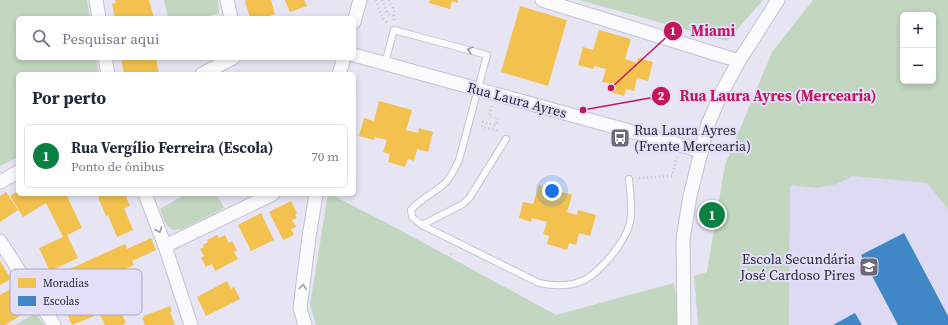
<!DOCTYPE html>
<html lang="pt">
<meta charset="utf-8">
<style>
body{margin:0;font-family:"Source Serif 4",serif;background:#f2f2f3;color:#1f2937}
.controls{position:absolute;right:12px;top:12px;display:grid;overflow:hidden;border-radius:6px;box-shadow:0 2px 6px #0003}
.controls button{width:36px;height:36px;display:grid;place-items:center;padding:0;border:0;border-bottom:1px solid #e0e1e3;background:#fff;color:#1f2937;font:20px sans-serif}
.you{position:absolute;left:552px;top:191px;width:14px;height:14px;margin:-10px;border:3px solid #fff;border-radius:50%;background:#1a73e8;box-shadow:0 0 0 6px #1a73e833}
.badge{display:grid;place-items:center;width:26px;height:26px;border-radius:50%;background:#0b8043;color:#fff;font-size:13px;font-weight:700}
.pin{position:absolute;translate:-50% -50%;border:2px solid #fff;box-shadow:0 1px 4px #0006}
.list{margin:0;padding:0;list-style:none}
h2{display:flex;justify-content:space-between;align-items:center;height:52px;margin:0;padding:0 16px;font-size:17px}
h2 small{font-size:13px;font-weight:400;color:#747a83}
.list li{display:grid;grid-template-columns:26px 1fr auto;gap:12px;align-items:center;box-sizing:border-box;height:64px;margin:0 8px 8px;padding:0 8px;border:1px solid #e0e1e3;border-radius:6px}
.list b{display:block;font-size:15px;white-space:nowrap}
.list p{margin:0;font-size:13px;white-space:nowrap;color:#747a83}
.list em{font-size:13px;font-style:normal;color:#747a83}
.icon{flex:none;width:22px;height:22px;fill:none;stroke:currentColor;stroke-width:2;stroke-linecap:round;stroke-linejoin:round}
.map{position:relative;flex:none;width:948px;height:325px;overflow:hidden}
.search{position:absolute;background:#fff;box-shadow:0 2px 6px #0003;left:16px;top:16px;width:340px;height:44px;display:flex;align-items:center;gap:10px;box-sizing:border-box;padding:0 14px;border-radius:6px;color:#747a83;font-size:15px}
.panel{position:absolute;background:#fff;box-shadow:0 2px 6px #0003;left:16px;top:72px;width:340px;height:124px;border-radius:6px}
.map>svg:first-child{display:block}
.built{fill:#dedaf3}
.green{fill:#c2d6c0;fill-rule:evenodd}
.homes{fill:#f2c14e}
.schools{fill:#3f88c5}
.lines{fill:none;stroke-linecap:round;stroke-linejoin:round}
.lane-casing{stroke:#c5c2cf;stroke-width:8}
.street-casing{stroke:#c5c2cf;stroke-width:15}
.path{stroke:#c7c6cd;stroke-width:2.5;stroke-dasharray:1 3;stroke-linecap:butt}
.lane{stroke:#fbfbfd;stroke-width:6}
.street{stroke:#fbfbfd;stroke-width:13}
.oneway{stroke:#9d9ca2}
.labels{text-anchor:middle;dominant-baseline:central;stroke-width:4;stroke-linejoin:round;paint-order:stroke}
.street-label{font-size:14px;fill:#2a2832;stroke:#e3defa}
.poi-label{font-size:14px;fill:#2a2832;stroke:#e3defa;text-anchor:start}
.key{fill:#e3defa;stroke:#aca7be;stroke-width:1}
.key-label{font-size:11px;fill:#2a2832}
.leader{fill:none;stroke:#c2185b;stroke-width:1.5}
.callout-dot{fill:#c2185b;stroke:#e3defa;stroke-width:1.5}
.mark-label{font-size:12px;text-anchor:middle;font-weight:bold;fill:#fff}
.callout-label{font-size:15px;text-anchor:middle;font-weight:bold;fill:#c2185b;stroke:#e3defa;stroke-width:4;stroke-linejoin:round;paint-order:stroke}
</style>
<div class="map">
<svg width="948" height="325" viewBox="0 0 948 325">
<rect width="100%" height="100%" fill="#e7e4f4"/>
<!-- built -->
<polygon class="built" points="853,176 927,183 948,209 948,325 789,325 790,184 816,188 837,184"/>
<!-- green -->
<g class="green">
<polygon points="0,0 87,0 90,18 18,18 18,58 96,58 99,74 18,74 18,143 16,144 18,148 18,157 0,166"/>
<polygon points="164,0 218,0 219,13 204,18 168,18"/>
<polygon points="579,0 763,0 727,41"/>
<path d="M813,0h135v209l-21,-26 -74,-7 -16,8 -21,4 -26,-3 -1,140h-91l-4,-49 13,-4 18,-107 47,-113zM903,15h30v66h-30z"/>
<polygon points="186,194 217,194 224,208 182,229 172,230 165,223 160,209"/>
<polygon points="328,194 330,194 400,230 556,315 674,283 680,325 316,325 310,305"/>
<polygon points="36,313 44,325 15,325"/>
</g>
<!-- homes -->
<g class="homes">
<polygon points="115,0 149,0 154,18 115,18 112,4 116,3"/>
<polygon points="247,0 271,0 275,14 264,18 250,18 245,1"/>
<polygon points="285,0 304,0 307,6 290,12"/>
<polygon points="430,0 458,0 458,3 452,1 450,9 429,3"/>
<polygon points="520,6 567,20 548,86 501,72"/>
<polygon points="599,30 631,39 625,59 637,63 638,58 653,62 648,81 637,78 634,91 626,89 624,96 607,91 609,83 602,82 606,69 594,66 593,69 578,65 583,47 593,50"/>
<polygon points="121,58 156,58 159,73 124,74"/>
<polygon points="379,101 412,110 406,130 418,133 419,128 433,132 428,152 417,149 414,161 408,159 405,167 388,162 390,154 383,152 387,140 375,137 374,140 359,136 364,118 374,121"/>
<polygon points="539,185 572,195 567,212 577,215 578,210 596,215 590,236 579,233 576,245 569,243 567,250 547,244 549,236 543,234 547,222 532,218 531,222 519,218 523,202 533,204"/>
<polygon points="18,191 18,194 66,194 82,228 67,235 78,258 50,271 39,248 63,237 46,203 23,217 10,196"/>
<polygon points="6,192 18,210 0,222 0,196"/>
<polygon points="104,194 125,194 130,206 124,208 133,230 117,237 108,215 106,216 98,197"/>
<polygon points="291,201 297,213 295,215 297,218 292,220 296,227 291,229 294,235 283,240 269,212"/>
<polygon points="261,213 274,240 251,251 238,225"/>
<polygon points="217,235 219,238 225,235 229,243 232,241 237,250 234,252 238,259 215,271 212,264 206,267 201,258 204,256 200,249 204,247 203,245 208,242 207,240"/>
<polygon points="151,238 156,250 132,261 134,265 72,292 63,272 125,244 127,249"/>
<polygon points="0,261 11,279 0,285"/>
<polygon points="227,281 231,289 234,287 240,299 206,316 197,297"/>
<polygon points="13,288 28,311 5,325 0,325 0,295"/>
<polygon points="94,293 102,313 72,325 64,306"/>
<polygon points="170,306 172,312 170,312 175,325 145,325 142,318 144,317 144,316"/>
<polygon points="119,307 126,323 122,325 105,325 100,315"/>
</g>
<!-- schools -->
<g class="schools">
<polygon points="904,233 948,316 948,325 898,325 861,255"/>
<polygon points="855,313 862,325 833,325"/>
</g>
<g class="lines">
<defs>
<g id="lane">
<path d="M385,63l9,-33 93,25 -28,105c-4,8 -8,18 -15,24 -11,10 -24,15 -33,26l1,7 10,8 117,58c14,3 29,4 43,-2 12,-4 33,-28 39,-39 5,-7 9,-17 10,-26 1,-12 -1,-25 -2,-37"/>
<polyline points="422,225 463,204 470,197 506,139"/>
</g>
<g id="street">
<polyline points="96,0 99,18"/>
<polyline points="227,0 231,18"/>
<polyline points="542,0 739,61"/>
<polyline points="354,22 360,0"/>
<polyline points="354,55 702,151"/>
<polyline points="105,58 108,74"/>
<polyline points="202,74 233,58"/>
<polyline points="339,74 344,58"/>
<polyline points="0,182 18,172"/>
<polyline points="145,194 165,246 191,325"/>
<polyline points="0,241 54,325"/>
<polyline points="165,246 273,194"/>
<polyline points="305,325 300,308 309,237 316,194"/>
<polyline points="684,325 683,239 690,196 708,124 723,90 739,61 778,0"/>
</g>
</defs>
<!-- lane casing -->
<use href="#lane" class="lane-casing"/>
<!-- street casing -->
<use href="#street" class="street-casing"/>
<!-- path -->
<g class="path">
<polyline points="376,0 382,17 388,24"/>
<polyline points="382,0 388,14 395,16"/>
<polyline points="389,0 394,9 394,20"/>
<polyline points="492,106 489,116 498,118 496,125 483,122 482,127 496,130 498,132"/>
<polyline points="639,178 672,176 677,157"/>
<polyline points="421,325 429,319 437,286 446,266 446,258 454,252"/>
</g>
<!-- lane -->
<use href="#lane" class="lane"/>
<!-- street -->
<use href="#street" class="street"/>
</g>
<!-- one-way arrows -->
<defs><path id="oneway-chevron" d="M-2-3.5L2.5 0L-2 3.5" fill="none" stroke-width="1.6" stroke-linecap="round" stroke-linejoin="round"/></defs>
<g class="oneway">
<use href="#oneway-chevron" transform="translate(470 50) rotate(-165)"/>
<use href="#oneway-chevron" transform="translate(159 230) rotate(68)"/>
<use href="#oneway-chevron" transform="translate(303 287) rotate(-83)"/>
</g>
<!-- icons -->
<defs>
<symbol id="bus-square" viewBox="-11 -11 22 22"><rect x="-9" y="-9" width="18" height="18" rx="4" fill="#6c6a76" stroke="#e3defa"/><path d="M-5-6H5V4H4V6H2V4H-2V6H-4V4H-5ZM-3.5-4V0h7V-4ZM-3.5 1.2v1.5H-2V1.2ZM2 1.2v1.5H3.5V1.2Z" fill="#fff"/></symbol>
<symbol id="school-square" viewBox="-11 -11 22 22"><rect x="-9" y="-9" width="18" height="18" rx="4" fill="#6c6a76" stroke="#e3defa"/><path d="M0-5L7-2L0 1L-7-2ZM-4 1L0 2.5L4 1V4Q0 6-4 4Z" fill="#fff"/></symbol>
</defs>
<g fill-rule="evenodd">
<use href="#bus-square" x="609" y="127" width="22" height="22"/>
<use href="#school-square" x="858" y="256" width="22" height="22"/>
</g>
<g class="labels">
<!-- street labels -->
<g class="street-label">
<text transform="translate(517 100) rotate(15)">Rua Laura Ayres</text>
</g>
<!-- poi labels -->
<g class="poi-label">
<text x="634" y="130">Rua Laura Ayres<tspan x="634" dy="16">(Frente Mercearia)</tspan></text>
<text x="855" y="259" text-anchor="end">Escola Secundária<tspan x="855" dy="16">José Cardoso Pires</tspan></text>
</g>
</g>
<!-- legend -->
<rect x="10" y="269" width="132" height="46" rx="6" class="key"/>
<rect x="18" y="278" width="18" height="10" fill="#f2c14e"/>
<rect x="18" y="296" width="18" height="10" fill="#3f88c5"/>
<g class="key-label">
<text x="43" y="287">Moradias</text>
<text x="43" y="305">Escolas</text>
</g>
<!-- callouts -->
<path class="leader" d="M611 88L673 31M583 110L661 96"/>
<g class="callout-dot">
<circle cx="611" cy="88" r="4"/>
<circle cx="583" cy="110" r="4"/>
<circle cx="673" cy="31" r="10"/>
<circle cx="661" cy="96" r="10"/>
</g>
<g class="mark-label">
<text x="673" y="35">1</text>
<text x="661" y="100">2</text>
</g>
<g class="callout-label">
<text x="713" y="36">Miami</text>
<text x="778" y="101">Rua Laura Ayres (Mercearia)</text>
</g>
</svg>
<div class="controls">
<button>+</button>
<button>−</button>
</div>
<div class="you"></div>
<div class="pin badge" style="left:712px;top:215px">1</div>
<div class="search"><svg class="icon" aria-label="search" viewBox="0 0 24 24"><circle cx="10" cy="10" r="6"/><path d="M15 15l6 6"/></svg>Pesquisar aqui</div>
<section class="panel">
<h2>Por perto<small></small></h2>
<ul class="list">
<li><span class="badge">1</span><div><b>Rua Vergílio Ferreira (Escola)</b><p>Ponto de ônibus</p></div><em>70 m</em></li>
</ul>
</section>
</div>
